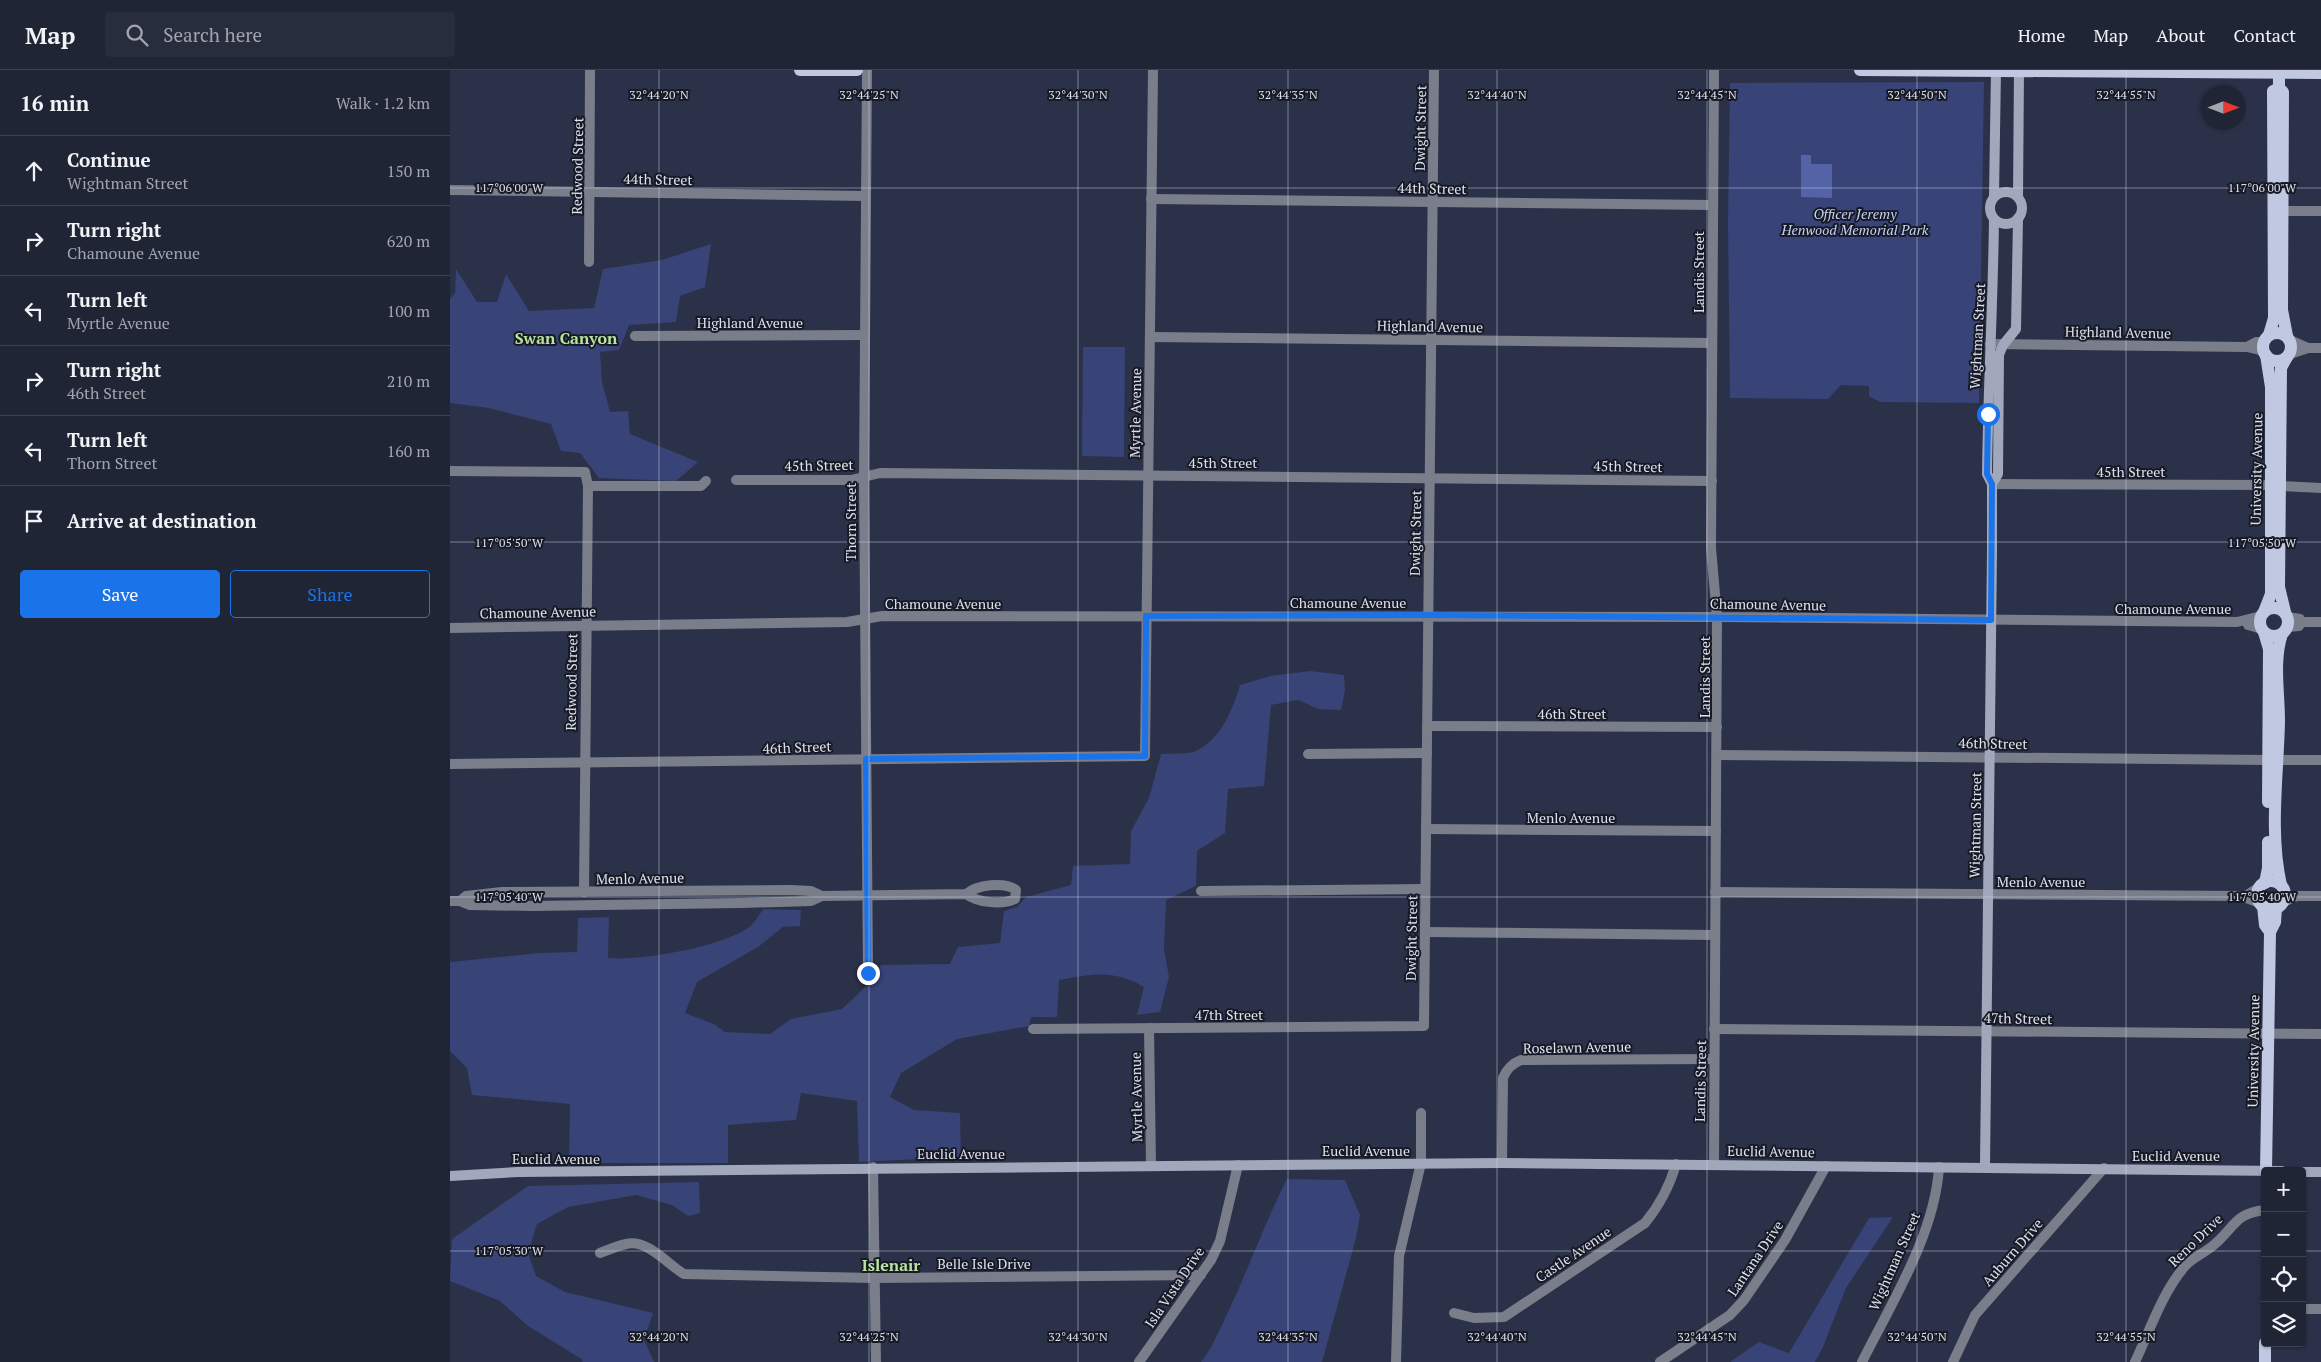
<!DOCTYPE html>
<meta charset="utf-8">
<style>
body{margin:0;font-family:"PT Serif",serif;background:#282d3e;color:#f1f3f6}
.controls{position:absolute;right:15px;bottom:15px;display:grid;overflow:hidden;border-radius:5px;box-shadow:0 1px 4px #0004}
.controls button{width:45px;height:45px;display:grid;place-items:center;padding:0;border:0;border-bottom:1px solid #3d4251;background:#202536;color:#f1f3f6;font:25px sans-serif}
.compass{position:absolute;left:1751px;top:15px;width:45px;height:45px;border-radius:50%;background:#202536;box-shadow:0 1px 4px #0004;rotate:90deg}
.stop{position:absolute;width:15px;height:15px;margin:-11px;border:4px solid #1a73e8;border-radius:50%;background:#fff}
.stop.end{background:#1a73e8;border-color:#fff;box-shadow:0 1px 5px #0008}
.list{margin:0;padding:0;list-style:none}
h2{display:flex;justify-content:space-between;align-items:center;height:65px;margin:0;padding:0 20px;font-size:21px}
h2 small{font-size:16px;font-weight:400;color:#a2a5ad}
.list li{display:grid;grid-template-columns:32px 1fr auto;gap:15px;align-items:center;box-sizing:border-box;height:70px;padding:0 20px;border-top:1px solid #3d4251}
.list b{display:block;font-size:19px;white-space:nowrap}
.list p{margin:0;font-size:16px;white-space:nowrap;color:#a2a5ad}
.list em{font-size:16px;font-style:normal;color:#a2a5ad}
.actions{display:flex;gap:10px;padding:15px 20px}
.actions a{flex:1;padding:11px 0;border:1px solid #1a73e8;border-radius:5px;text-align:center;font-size:18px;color:#1a73e8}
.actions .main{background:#1a73e8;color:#fff}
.icon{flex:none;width:28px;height:28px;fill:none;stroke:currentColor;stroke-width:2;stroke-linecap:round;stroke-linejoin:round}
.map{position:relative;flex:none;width:1871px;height:1292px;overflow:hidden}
header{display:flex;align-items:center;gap:30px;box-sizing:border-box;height:70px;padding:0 25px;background:#202536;border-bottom:1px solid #3d4251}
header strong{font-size:24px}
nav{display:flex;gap:28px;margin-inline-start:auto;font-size:18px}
.search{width:350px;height:45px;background:#282d3e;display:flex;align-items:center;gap:12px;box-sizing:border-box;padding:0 18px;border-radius:5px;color:#a2a5ad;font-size:19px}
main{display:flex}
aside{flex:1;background:#202536}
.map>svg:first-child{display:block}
.green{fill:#384377}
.water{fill:#5463a6}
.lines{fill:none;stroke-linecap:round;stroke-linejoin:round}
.minor{stroke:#7a7e8a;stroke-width:10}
.tertiary{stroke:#7a7e8a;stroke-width:10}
.secondary{stroke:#a2a8bb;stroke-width:10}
.primary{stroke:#c1c8e2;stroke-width:12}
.route{stroke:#1a73e8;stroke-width:6}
.ticks{fill:none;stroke:#dce1f0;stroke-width:1;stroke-opacity:0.45}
.labels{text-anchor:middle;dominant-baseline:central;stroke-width:4;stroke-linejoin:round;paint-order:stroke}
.street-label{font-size:14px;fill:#dce1f0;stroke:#171a24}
.park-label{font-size:14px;font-style:italic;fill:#c6d1f8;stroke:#171a24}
.quarter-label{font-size:16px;font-weight:bold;fill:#b9e4a1;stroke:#171a24}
.ticks-label{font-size:12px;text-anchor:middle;fill:#dce1f0;stroke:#171a24;stroke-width:4;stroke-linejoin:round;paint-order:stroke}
</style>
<header>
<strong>Map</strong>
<div class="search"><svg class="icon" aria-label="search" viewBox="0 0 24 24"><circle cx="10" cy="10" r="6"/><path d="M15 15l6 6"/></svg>Search here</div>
<nav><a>Home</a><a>Map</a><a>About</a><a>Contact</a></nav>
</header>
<main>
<aside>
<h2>16 min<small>Walk · 1.2 km</small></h2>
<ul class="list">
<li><svg class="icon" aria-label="ahead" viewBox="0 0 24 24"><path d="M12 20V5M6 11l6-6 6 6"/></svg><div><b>Continue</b><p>Wightman Street</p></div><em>150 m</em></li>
<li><svg class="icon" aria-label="right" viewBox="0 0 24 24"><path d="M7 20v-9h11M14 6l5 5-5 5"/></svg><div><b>Turn right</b><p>Chamoune Avenue</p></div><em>620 m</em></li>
<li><svg class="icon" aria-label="left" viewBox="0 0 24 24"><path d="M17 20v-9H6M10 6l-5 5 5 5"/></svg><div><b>Turn left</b><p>Myrtle Avenue</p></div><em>100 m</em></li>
<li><svg class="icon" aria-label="right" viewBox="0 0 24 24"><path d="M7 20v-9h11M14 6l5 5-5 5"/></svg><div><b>Turn right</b><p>46th Street</p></div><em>210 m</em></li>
<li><svg class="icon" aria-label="left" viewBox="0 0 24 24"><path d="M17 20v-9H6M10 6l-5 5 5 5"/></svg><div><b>Turn left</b><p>Thorn Street</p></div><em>160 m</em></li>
<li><svg class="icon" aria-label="arrive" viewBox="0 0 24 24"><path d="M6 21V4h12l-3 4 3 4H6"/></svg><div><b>Arrive at destination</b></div></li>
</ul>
<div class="actions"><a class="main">Save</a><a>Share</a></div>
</aside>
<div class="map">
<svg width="1871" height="1292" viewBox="0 0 1871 1292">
<rect width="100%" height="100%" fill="#2b3148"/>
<!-- green -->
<g class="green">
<polygon points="1534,12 1529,333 1430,332 1419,326 1419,316 1391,315 1378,329 1280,328 1278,152 1280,13"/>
<polygon points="261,174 255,217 230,226 226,252 179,255 169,280 150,282 152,312 160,342 178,341 180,364 248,392 226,411 149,408 130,383 111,381 101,354 39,338 0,333 0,229 5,223 6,199 27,232 47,232 56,204 79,241 144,238 153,199 212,190"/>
<polygon points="633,277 675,277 674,387 632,386"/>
<path d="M860,601l34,4 1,16 -4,19 -23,-1 -20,-9 -27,5 -7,81 -36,3 -3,44 -28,18 -1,35 -30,14 -2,49 5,28 -9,35 -23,3 7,-28c-31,-18 -52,-13 -85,-7l-2,37h-26l-2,9 -72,13 -56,34 -11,24 24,13 46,3 1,44 -102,5 -2,-61 -56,-8 -5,27 -68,5v38h-159l1,-59 -98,-9 -5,-27 -17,-17v-89l89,-9 38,-1 1,-34 31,-1 -1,41c34,3 112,-11 140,-30 6,-4 11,-13 15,-19l38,1 -1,16 -17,1 -25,20 -61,35 -12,31 29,11 11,8 45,2 21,-15 51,-10 22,-21 17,-23 69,-1 8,-17 42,-4 4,-32 13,-4 9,-10 45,-12 2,-19 57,-2 1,-33 18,-33 12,-44c10,-1 26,1 35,-3 25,-12 37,-42 44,-66l30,-9z"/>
<path d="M837,1109l58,1 15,35 -4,23 -34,124h-121c12,-15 19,-33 27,-50 21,-44 37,-90 59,-133z"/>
<polygon points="249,1112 250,1143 238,1146 222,1135 186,1125 118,1137 87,1154 78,1183 86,1206 115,1222 203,1243 194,1270 204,1292 132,1292 133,1290 78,1256 50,1231 0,1211 2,1169 78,1116"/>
<polygon points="1443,1147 1396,1218 1373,1277 1365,1292 1280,1292 1309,1272 1339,1283 1419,1148"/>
</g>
<!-- water -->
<polygon class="water" points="1351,85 1361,85 1361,94 1382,94 1382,128 1351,127"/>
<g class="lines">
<!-- minor -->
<g class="minor">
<polyline points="417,0 414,408 418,903"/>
<polyline points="0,120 416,126"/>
<polyline points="701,129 1262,135"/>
<polyline points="1834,141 1871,141"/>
<polyline points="139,192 140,0"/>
<polyline points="185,266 415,265"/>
<polyline points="700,267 1261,273"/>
<polyline points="1840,270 1858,278"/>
<polyline points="1540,274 1797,277 1814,281"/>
<polyline points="1797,277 1806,272 1814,272"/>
<polyline points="1840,284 1858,278 1871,278"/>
<polyline points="0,401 135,402 138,416 134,822"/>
<polyline points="286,410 401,410 430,403 1262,411"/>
<polyline points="1542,414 1820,415"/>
<polyline points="138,416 251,416 256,411"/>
<polyline points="1831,416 1871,418"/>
<polyline points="1838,547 1850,549 1851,552 1871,552"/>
<polyline points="1838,557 1849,556 1851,552"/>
<polyline points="0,558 397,552 432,546 1267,547 1264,1094"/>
<polyline points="977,656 1267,657"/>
<polyline points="858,684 977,683"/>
<polyline points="1267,685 1818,690"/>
<polyline points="1828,690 1871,690"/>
<polyline points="0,694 695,686 703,0"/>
<polyline points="976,759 1266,761"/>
<polyline points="751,821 975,819"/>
<polyline points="1265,822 1791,826 1810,833"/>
<polyline points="1796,826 1811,816"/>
<path d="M0,831h10l10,4 62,1 209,-3 70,-2 11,-5 144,-2c11,-9 38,-13 50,-4l-1,9c-13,6 -37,4 -49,-5"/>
<polyline points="10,831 16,826 52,822 341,820 361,821 372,826"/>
<polyline points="1833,832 1847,826 1871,826"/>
<polyline points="975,862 1265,865"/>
<polyline points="699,958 701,1095"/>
<polyline points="583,959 974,956 984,0"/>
<polyline points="1264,959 1871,964"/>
<path d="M1052,1093l1,-85c3,-8 10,-15 18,-18l193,-1"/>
<polyline points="423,1097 426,1292"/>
<path d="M150,1183c8,-3 17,-7 26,-9 22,-5 41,20 58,30l190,4 327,-3"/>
<polyline points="1852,1239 1871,1239"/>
<path d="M1004,1243l20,5 30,-1 141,-94c14,-17 25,-38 31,-59"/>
<polyline points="689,1292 761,1190 770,1171 788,1095"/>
<polyline points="946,1292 949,1186 971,1093 971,1043"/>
<polyline points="1210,1292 1280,1245 1294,1230 1335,1170 1376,1096"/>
<path d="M1412,1292c30,-60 73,-128 77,-195"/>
<polyline points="1503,1292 1525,1245 1654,1098"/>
<path d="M1685,1292c15,-32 27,-69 50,-96 8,-9 22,-14 31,-23 19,-17 20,-30 49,-33"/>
</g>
<!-- tertiary -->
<g class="tertiary">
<polyline points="1264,0 1261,478 1267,547 1787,552 1811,546"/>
<polyline points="1797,551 1798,555 1812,559"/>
</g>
<!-- secondary -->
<g class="secondary">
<circle cx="1556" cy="138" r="16"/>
<polyline points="1544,126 1546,0"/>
<polyline points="1568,127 1569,0"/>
<polyline points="1542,414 1548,404 1549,285 1553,275 1566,259 1568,148"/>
<path d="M1535,1096l7,-615v-67l-5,-10c1,-85 6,-170 7,-255"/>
<polyline points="1852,1102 1871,1102"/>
<polyline points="0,1106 68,1102 1052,1093 1832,1101"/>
</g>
<!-- primary -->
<g class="primary">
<polyline points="350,0 407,0"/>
<polyline points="1410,0 1871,3"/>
<polyline points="1829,0 1829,18 1833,22 1832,240 1837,266"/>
<circle cx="1827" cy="277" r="14"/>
<polyline points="1819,265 1824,248 1823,21 1829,18"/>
<circle cx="1824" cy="552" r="14"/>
<polyline points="1814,542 1821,524 1821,317 1816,285"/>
<polyline points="1835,542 1829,517 1831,298 1837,287"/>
<polyline points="1814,562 1819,579 1818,732"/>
<circle cx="1821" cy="825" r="14"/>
<polyline points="1815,813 1818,798 1818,772"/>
<path d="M1831,815c-12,-53 -3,-110 -2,-164 0,-28 -6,-61 3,-87"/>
<polyline points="1813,836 1815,855 1820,862"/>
<polyline points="1816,1101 1820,862 1825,852 1826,838"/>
<polyline points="1815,1292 1815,1273"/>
</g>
</g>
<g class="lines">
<!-- route -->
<polyline class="route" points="418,903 416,689 695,686 696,546 978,545 1541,550 1542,414 1537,404 1538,344"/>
</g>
<!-- ticks -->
<path class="ticks" d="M209,0v1292M419,0v1292M628,0v1292M838,0v1292M1047,0v1292M1257,0v1292M1467,0v1292M1676,0v1292M0,118h1871M0,472h1871M0,827h1871M0,1181h1815M1852,1181h19"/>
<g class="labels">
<!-- street labels -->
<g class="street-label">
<text transform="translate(970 58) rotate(-89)">Dwight Street</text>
<text transform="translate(127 96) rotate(-89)">Redwood Street</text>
<text transform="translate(208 109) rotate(1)">44th Street</text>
<text transform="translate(982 118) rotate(1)">44th Street</text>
<text transform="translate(1248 202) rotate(-90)">Landis Street</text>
<text x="300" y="252">Highland Avenue</text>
<text transform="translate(980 256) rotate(1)">Highland Avenue</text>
<text transform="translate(1668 262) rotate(1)">Highland Avenue</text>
<text transform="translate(1527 266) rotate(-87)">Wightman Street</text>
<text transform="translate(685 343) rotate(-89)">Myrtle Avenue</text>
<text x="773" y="392">45th Street</text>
<text transform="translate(369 395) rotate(-1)">45th Street</text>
<text transform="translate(1178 396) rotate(1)">45th Street</text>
<text transform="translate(1806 399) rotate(-89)">University Avenue</text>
<text x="1681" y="401">45th Street</text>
<text transform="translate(400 452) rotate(-90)">Thorn Street</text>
<text transform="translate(965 463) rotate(-89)">Dwight Street</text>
<text x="898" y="532">Chamoune Avenue</text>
<text x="493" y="533">Chamoune Avenue</text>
<text transform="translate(1318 534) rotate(1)">Chamoune Avenue</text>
<text x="1723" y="538">Chamoune Avenue</text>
<text transform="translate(88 542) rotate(-1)">Chamoune Avenue</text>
<text transform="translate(1254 607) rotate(-90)">Landis Street</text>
<text transform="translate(121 612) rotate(-89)">Redwood Street</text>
<text x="1122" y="643">46th Street</text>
<text transform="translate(1543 673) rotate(1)">46th Street</text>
<text transform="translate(347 677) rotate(-2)">46th Street</text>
<text x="1121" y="747">Menlo Avenue</text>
<text transform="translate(1525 755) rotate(-89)">Wightman Street</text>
<text transform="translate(190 808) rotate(-1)">Menlo Avenue</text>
<text x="1591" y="811">Menlo Avenue</text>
<text transform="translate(961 868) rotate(-89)">Dwight Street</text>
<text x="779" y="944">47th Street</text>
<text transform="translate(1568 948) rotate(1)">47th Street</text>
<text transform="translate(1127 977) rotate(-1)">Roselawn Avenue</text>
<text transform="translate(1803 981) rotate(-89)">University Avenue</text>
<text transform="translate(1250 1011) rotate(-89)">Landis Street</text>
<text transform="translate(686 1027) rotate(-91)">Myrtle Avenue</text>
<text x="916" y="1080">Euclid Avenue</text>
<text transform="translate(1321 1081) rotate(1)">Euclid Avenue</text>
<text x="511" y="1083">Euclid Avenue</text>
<text x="1726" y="1085">Euclid Avenue</text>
<text x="106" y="1088">Euclid Avenue</text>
<text transform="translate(1745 1170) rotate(-44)">Reno Drive</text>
<text transform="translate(1562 1182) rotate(-49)">Auburn Drive</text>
<text transform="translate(1123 1184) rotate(-34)">Castle Avenue</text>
<text transform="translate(1305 1188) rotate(-56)">Lantana Drive</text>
<text transform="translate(1444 1191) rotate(-66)">Wightman Street</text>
<text x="534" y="1193">Belle Isle Drive</text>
<text transform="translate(724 1217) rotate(-56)">Isla Vista Drive</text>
</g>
<!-- park labels -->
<g class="park-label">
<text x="1405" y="143">Officer Jeremy<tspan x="1405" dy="16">Henwood Memorial Park</tspan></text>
</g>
<!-- quarter labels -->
<g class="quarter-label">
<text x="116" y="268">Swan Canyon</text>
<text x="441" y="1195">Islenair</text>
</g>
</g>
<g class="ticks-label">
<text x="209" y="29">32°44'20"N</text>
<text x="419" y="29">32°44'25"N</text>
<text x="628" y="29">32°44'30"N</text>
<text x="838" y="29">32°44'35"N</text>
<text x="1047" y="29">32°44'40"N</text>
<text x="1257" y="29">32°44'45"N</text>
<text x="1467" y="29">32°44'50"N</text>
<text x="1676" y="29">32°44'55"N</text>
<text x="1812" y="122">117°06'00"W</text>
<text x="59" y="122">117°06'00"W</text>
<text x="1812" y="477">117°05'50"W</text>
<text x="59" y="477">117°05'50"W</text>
<text x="1812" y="831">117°05'40"W</text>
<text x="59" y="831">117°05'40"W</text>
<text x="59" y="1185">117°05'30"W</text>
<text x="209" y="1271">32°44'20"N</text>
<text x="419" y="1271">32°44'25"N</text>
<text x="628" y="1271">32°44'30"N</text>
<text x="838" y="1271">32°44'35"N</text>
<text x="1047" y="1271">32°44'40"N</text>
<text x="1257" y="1271">32°44'45"N</text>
<text x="1467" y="1271">32°44'50"N</text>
<text x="1676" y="1271">32°44'55"N</text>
</g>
</svg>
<div class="controls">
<button>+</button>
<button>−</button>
<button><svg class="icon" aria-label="locate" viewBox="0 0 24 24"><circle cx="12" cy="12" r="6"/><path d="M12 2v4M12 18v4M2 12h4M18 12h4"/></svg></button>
<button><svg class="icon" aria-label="layers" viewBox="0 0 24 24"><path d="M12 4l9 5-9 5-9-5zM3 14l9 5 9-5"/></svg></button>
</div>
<svg class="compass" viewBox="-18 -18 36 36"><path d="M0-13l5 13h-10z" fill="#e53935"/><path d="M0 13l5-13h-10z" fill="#a2a5ad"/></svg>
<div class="stop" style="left:1538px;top:344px"></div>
<div class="stop end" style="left:418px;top:903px"></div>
</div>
</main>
